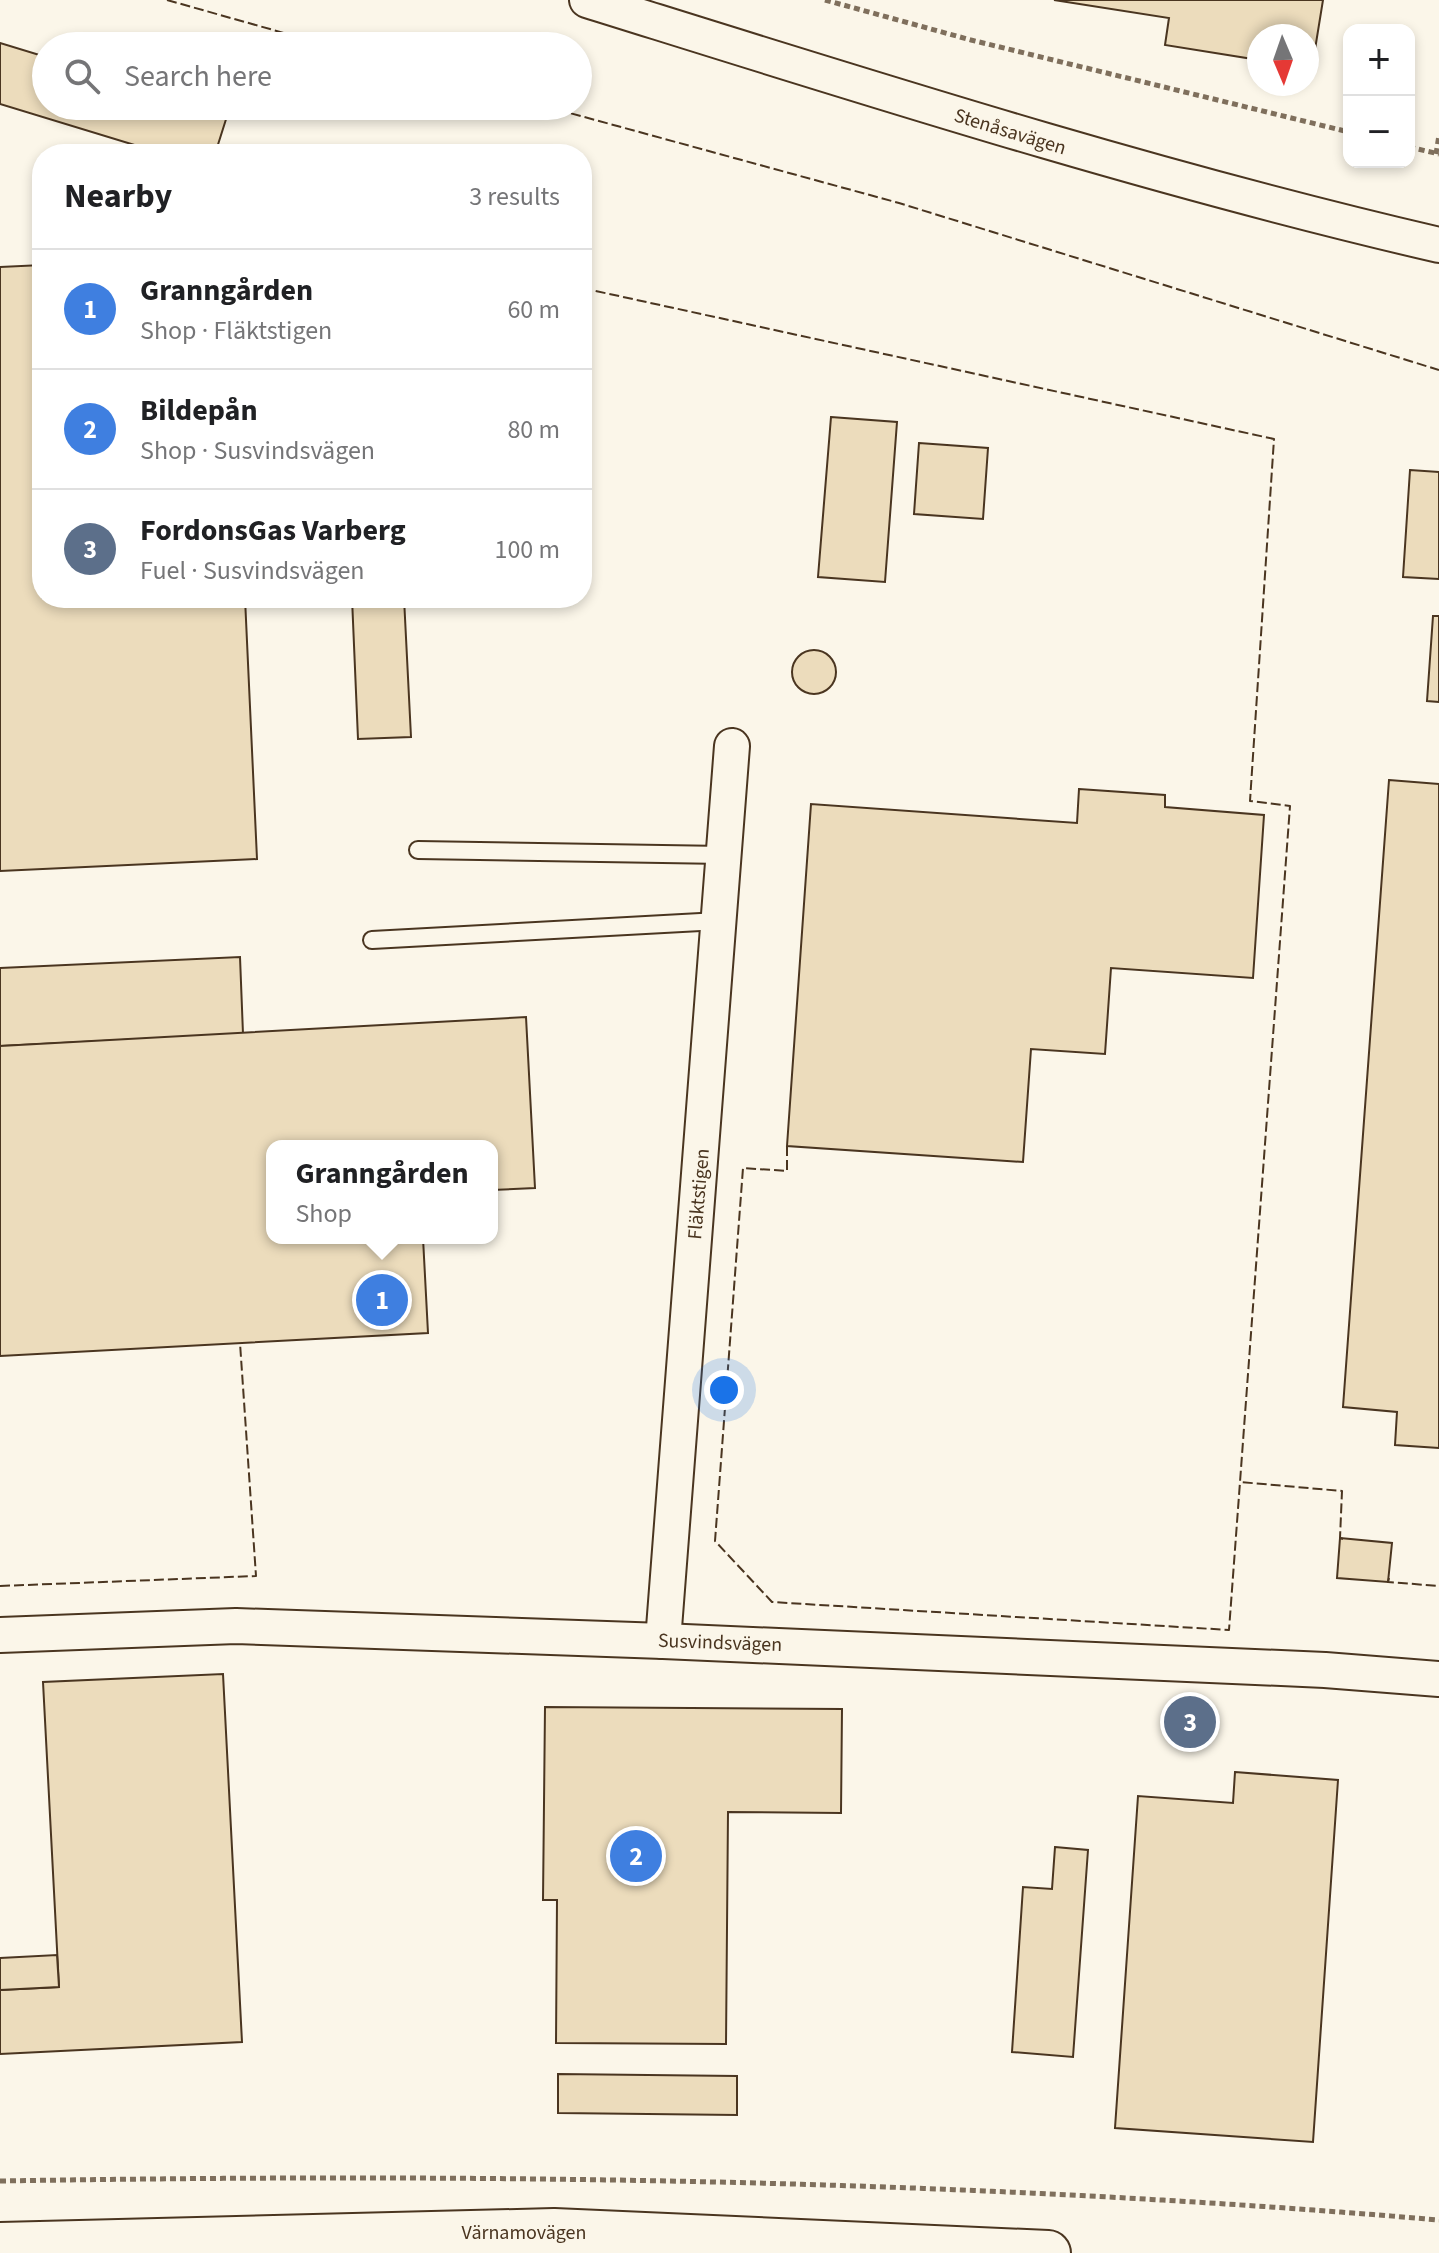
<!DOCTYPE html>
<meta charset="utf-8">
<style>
body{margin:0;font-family:"Source Sans 3",sans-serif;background:#f2f2f2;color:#202124}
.controls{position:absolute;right:24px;top:24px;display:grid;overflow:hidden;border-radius:16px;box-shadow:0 4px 12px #0003}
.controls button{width:72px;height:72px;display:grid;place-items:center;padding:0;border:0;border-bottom:2px solid #e0e0e0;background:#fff;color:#202124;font:40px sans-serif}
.compass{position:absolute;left:1247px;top:24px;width:72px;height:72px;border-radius:50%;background:#fff;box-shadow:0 4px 12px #0003;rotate:178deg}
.you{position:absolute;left:724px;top:1390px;width:28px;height:28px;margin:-20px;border:6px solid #fff;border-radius:50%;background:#1a73e8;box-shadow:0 0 0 12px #1a73e833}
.badge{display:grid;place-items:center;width:52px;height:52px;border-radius:50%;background:#2563eb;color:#fff;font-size:26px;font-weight:700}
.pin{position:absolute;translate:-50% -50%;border:4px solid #fff;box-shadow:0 2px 8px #0006}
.popup{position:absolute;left:266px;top:1140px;width:232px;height:104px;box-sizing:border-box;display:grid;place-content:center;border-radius:16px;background:#fff;filter:drop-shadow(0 2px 6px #0005);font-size:26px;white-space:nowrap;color:#757577}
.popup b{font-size:30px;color:#202124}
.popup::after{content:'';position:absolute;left:50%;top:100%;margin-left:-16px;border:16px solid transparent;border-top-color:#fff}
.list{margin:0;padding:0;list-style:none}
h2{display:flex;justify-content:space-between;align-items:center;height:104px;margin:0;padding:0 32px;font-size:34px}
h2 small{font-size:26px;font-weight:400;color:#757577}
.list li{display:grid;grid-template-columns:52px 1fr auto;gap:24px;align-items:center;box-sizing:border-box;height:120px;padding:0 32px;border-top:2px solid #e0e0e0}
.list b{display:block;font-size:30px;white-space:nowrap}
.list p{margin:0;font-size:26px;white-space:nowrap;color:#757577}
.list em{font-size:26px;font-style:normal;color:#757577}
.icon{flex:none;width:44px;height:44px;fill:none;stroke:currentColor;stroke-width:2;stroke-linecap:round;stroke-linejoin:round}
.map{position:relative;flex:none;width:1439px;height:2253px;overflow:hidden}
.search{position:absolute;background:#fff;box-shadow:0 4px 12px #0003;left:32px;top:32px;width:560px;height:88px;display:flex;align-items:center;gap:20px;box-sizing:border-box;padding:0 28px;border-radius:44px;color:#757577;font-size:30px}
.panel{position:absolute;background:#fff;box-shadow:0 4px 12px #0003;left:32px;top:144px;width:560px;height:464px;border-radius:32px}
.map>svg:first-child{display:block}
.building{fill:#ecdcbc;stroke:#4a3520;stroke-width:2}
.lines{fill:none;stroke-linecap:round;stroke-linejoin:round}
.lane-casing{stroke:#4a3520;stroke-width:20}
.street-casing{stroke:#4a3520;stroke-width:38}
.secondary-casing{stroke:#4a3520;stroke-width:48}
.path{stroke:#7f6f5c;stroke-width:5;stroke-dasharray:6 4;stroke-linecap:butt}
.lane{stroke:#fbf6e9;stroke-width:16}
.street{stroke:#fbf6e9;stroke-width:34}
.secondary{stroke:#fbf6e9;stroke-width:44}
.fence{stroke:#4a3520;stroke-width:2;stroke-dasharray:10 4;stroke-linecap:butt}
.labels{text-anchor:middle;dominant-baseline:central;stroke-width:6;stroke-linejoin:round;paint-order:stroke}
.street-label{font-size:20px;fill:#4a3520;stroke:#fbf6e9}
</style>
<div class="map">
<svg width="1439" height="2253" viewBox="0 0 1439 2253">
<rect width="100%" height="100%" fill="#fbf6e9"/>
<!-- building -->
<g class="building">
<polygon points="1054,0 1323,0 1312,68 1307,67 1307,36 1259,36 1259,60 1165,45 1169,18"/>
<polygon points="0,43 46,57 46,106 206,106 228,113 215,154 164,154 0,104"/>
<polygon points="42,265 42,598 245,598 257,859 0,871 0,267"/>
<polygon points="831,417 897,422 885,582 818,577"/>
<polygon points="919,443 988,448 983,519 914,514"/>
<polygon points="1410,470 1439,472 1439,579 1403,577"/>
<polygon points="352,598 404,598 411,737 358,739"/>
<polygon points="1433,616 1439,616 1439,702 1427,701"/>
<circle cx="814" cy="672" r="22"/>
<polygon points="1389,780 1439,784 1439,1448 1395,1445 1397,1412 1343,1407"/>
<polygon points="1079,789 1165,795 1165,807 1264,815 1253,978 1111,968 1105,1054 1031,1049 1023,1162 787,1146 811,804 1077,823"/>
<polygon points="240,957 243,1034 0,1046 0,968"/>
<polygon points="526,1017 535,1188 492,1190 492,1146 272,1146 272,1238 423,1238 428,1333 0,1356 0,1046"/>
<polygon points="1340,1538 1392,1543 1388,1582 1337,1578"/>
<polygon points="223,1674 242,2042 0,2054 0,1990 59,1987 43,1682"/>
<polygon points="545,1707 842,1709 841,1813 728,1812 726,2044 556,2043 557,1900 543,1900"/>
<polygon points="1235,1772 1338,1780 1313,2142 1115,2128 1138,1796 1233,1803"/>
<polygon points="1055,1847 1088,1850 1073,2057 1012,2052 1023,1887 1052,1889"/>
<polygon points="57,1955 59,1987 0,1990 0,1958"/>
<polygon points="558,2074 737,2076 737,2115 558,2113"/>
</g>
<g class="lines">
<defs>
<g id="lane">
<polyline points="418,850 724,855"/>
<polyline points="372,940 719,921"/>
</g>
<g id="street">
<path d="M587,0c282,88 563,178 852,245"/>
<polyline points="0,1635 236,1626 663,1641 1325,1670 1439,1679"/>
<polyline points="663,1641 732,746"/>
</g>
<polyline id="secondary" points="0,2245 554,2231 1048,2253"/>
</defs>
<!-- lane casing -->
<use href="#lane" class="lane-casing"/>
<!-- street casing -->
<use href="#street" class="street-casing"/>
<!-- secondary casing -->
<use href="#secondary" class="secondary-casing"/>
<!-- path -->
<g class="path">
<polyline points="825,0 971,40 1349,132"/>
<polyline points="1409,147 1439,154"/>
<polyline points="1436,154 1439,135"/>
<path d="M0,2181c480,-8 961,-2 1439,39"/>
</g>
<!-- lane -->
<use href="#lane" class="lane"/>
<!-- street -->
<use href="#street" class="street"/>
<!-- secondary -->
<use href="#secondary" class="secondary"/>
<!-- fence -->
<g class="fence">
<polyline points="167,0 330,46"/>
<polyline points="544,106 899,203 1439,370"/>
<polyline points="582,288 1274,439 1250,801 1290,806 1240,1482 1342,1491 1340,1538 1343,1539"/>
<polyline points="787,1146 787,1171 743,1168 715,1541 772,1602 1229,1630 1240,1482"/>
<polyline points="1389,1578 1388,1582 1439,1586"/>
<polyline points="0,1586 256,1576 240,1343"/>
</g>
</g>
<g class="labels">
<!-- street labels -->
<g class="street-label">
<text transform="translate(1010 132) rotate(17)">Stenåsavägen</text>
<text transform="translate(699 1194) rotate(-85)">Fläktstigen</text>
<text transform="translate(720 1643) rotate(2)">Susvindsvägen</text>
<text x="524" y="2233">Värnamovägen</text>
</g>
</g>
</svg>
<div class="controls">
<button>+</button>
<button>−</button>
</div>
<svg class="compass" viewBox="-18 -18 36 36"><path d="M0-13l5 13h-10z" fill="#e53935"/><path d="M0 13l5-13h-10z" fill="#757577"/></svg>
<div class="you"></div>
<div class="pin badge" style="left:382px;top:1300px;background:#3f7fe0">1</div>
<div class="popup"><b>Granngården</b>Shop</div>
<div class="pin badge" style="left:636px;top:1856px;background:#3f7fe0">2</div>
<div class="pin badge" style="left:1190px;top:1722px;background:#5c6f8a">3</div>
<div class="search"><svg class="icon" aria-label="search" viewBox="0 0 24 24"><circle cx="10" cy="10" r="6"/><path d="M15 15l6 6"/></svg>Search here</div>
<section class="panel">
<h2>Nearby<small>3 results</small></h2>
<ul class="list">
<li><span class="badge" style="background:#3f7fe0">1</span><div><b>Granngården</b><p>Shop · Fläktstigen</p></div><em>60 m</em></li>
<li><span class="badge" style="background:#3f7fe0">2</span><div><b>Bildepån</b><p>Shop · Susvindsvägen</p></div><em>80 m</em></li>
<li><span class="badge" style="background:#5c6f8a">3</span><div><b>FordonsGas Varberg</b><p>Fuel · Susvindsvägen</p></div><em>100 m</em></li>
</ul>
</section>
</div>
